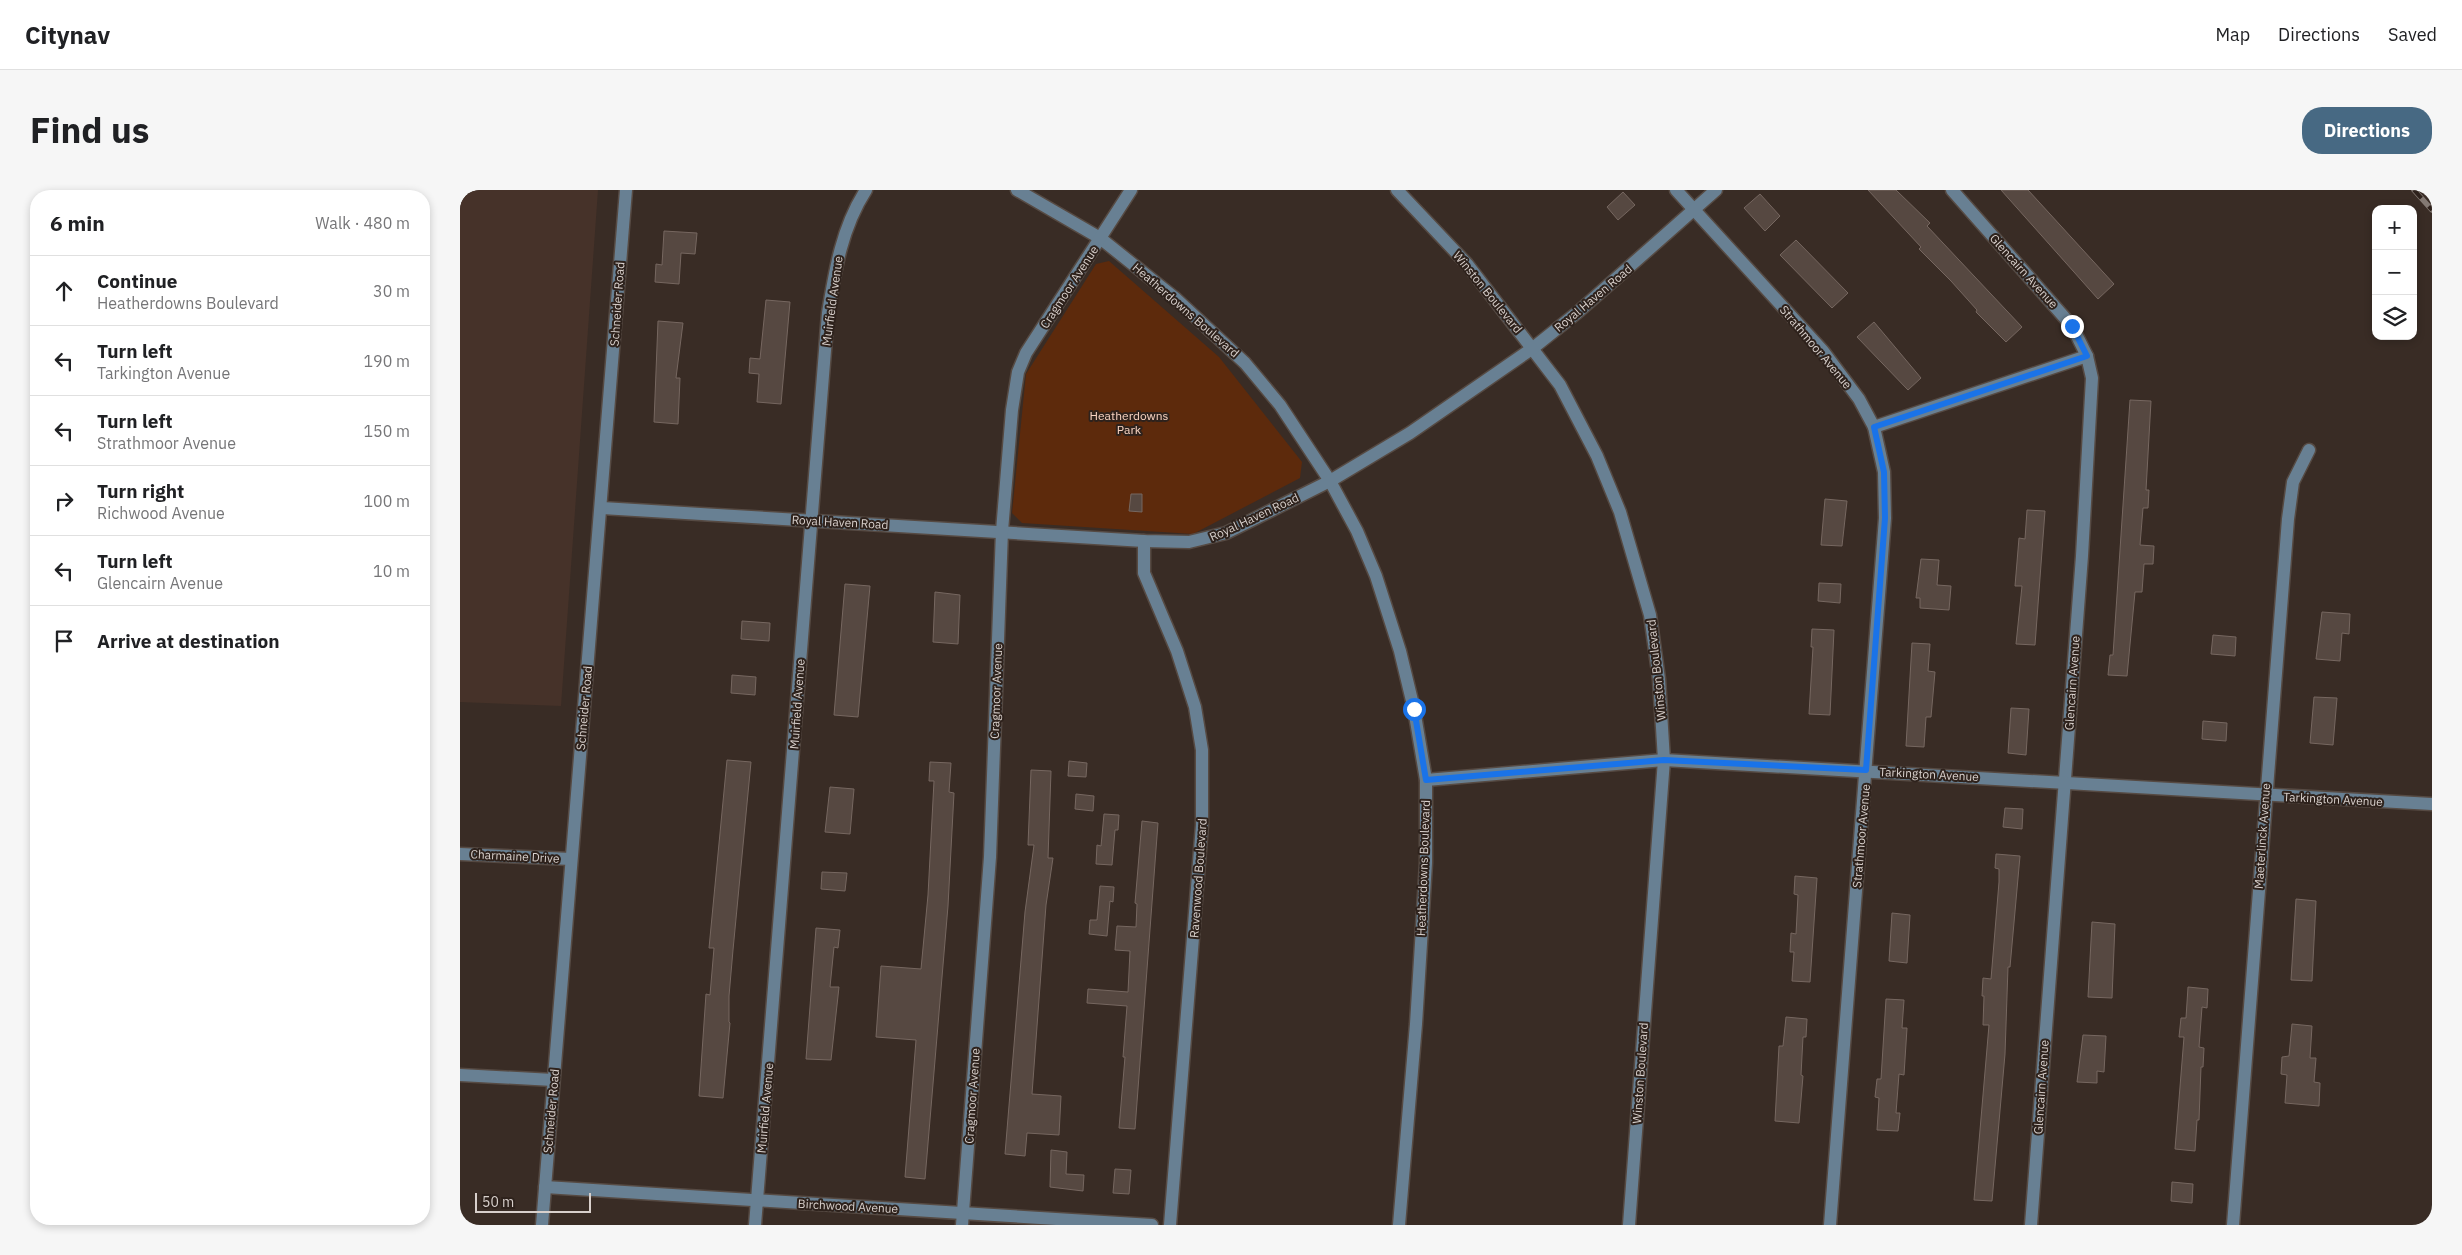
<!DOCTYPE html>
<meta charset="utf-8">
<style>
body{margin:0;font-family:"IBM Plex Sans",sans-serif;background:#f6f6f6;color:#202124}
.controls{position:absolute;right:15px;top:15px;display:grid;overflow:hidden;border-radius:10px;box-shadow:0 2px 8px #0003}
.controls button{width:45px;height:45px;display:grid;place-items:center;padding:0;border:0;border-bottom:1px solid #e0e0e0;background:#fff;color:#202124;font:25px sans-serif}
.scale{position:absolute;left:15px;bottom:12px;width:116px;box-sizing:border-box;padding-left:5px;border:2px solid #d8d0cc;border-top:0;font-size:14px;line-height:18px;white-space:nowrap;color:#d8d0cc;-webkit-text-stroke:4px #2e221c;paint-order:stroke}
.stop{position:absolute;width:15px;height:15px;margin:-11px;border:4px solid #1a73e8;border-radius:50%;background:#fff}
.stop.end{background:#1a73e8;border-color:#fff;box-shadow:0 1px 5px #0008}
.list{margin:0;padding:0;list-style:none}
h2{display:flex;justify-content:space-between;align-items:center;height:65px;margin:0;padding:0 20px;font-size:21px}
h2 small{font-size:16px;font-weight:400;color:#757577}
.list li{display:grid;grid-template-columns:32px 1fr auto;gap:15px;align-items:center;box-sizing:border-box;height:70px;padding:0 20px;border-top:1px solid #e0e0e0}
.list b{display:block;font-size:19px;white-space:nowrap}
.list p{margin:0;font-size:16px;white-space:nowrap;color:#757577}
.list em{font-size:16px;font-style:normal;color:#757577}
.icon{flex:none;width:28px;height:28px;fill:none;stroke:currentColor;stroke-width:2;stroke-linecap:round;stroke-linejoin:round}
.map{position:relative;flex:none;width:1972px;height:1035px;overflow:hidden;border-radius:20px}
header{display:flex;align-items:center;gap:30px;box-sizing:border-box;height:70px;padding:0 25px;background:#fff;border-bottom:1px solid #e0e0e0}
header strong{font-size:24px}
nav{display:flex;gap:28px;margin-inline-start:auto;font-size:18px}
.intro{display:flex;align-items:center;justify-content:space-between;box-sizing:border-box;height:120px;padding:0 30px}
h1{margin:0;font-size:35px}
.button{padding:12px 22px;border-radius:20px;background:#476983;color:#fff;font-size:18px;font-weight:700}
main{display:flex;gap:30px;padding:0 30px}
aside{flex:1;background:#fff;border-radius:20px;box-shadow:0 2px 8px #0003}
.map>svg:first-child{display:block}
.built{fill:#463229}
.green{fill:#5d2a0c}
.building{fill:#564841;stroke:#766760}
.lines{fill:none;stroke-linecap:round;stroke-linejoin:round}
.minor-casing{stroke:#564a43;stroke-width:15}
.minor{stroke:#688093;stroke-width:12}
.rail-casing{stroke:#837973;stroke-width:5.5}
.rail{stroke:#2e221c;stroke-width:4;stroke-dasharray:11;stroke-linecap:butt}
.route{stroke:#1a73e8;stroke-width:6}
.labels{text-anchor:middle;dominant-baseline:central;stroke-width:4;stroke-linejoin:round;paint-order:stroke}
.street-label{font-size:12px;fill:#d8d0cc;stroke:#2e221c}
.park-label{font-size:12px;fill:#f9d4c2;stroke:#2e221c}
</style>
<header>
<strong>Citynav</strong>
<nav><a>Map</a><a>Directions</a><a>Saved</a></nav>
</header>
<div class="intro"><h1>Find us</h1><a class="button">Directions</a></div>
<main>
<aside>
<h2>6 min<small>Walk · 480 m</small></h2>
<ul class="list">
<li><svg class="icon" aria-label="ahead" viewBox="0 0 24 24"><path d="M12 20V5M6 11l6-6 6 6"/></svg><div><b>Continue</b><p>Heatherdowns Boulevard</p></div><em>30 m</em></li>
<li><svg class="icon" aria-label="left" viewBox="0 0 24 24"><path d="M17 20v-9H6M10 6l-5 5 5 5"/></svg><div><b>Turn left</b><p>Tarkington Avenue</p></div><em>190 m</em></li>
<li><svg class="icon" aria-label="left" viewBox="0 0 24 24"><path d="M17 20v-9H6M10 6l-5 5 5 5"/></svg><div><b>Turn left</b><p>Strathmoor Avenue</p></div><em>150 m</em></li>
<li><svg class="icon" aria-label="right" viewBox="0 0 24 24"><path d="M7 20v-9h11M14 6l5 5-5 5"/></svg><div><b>Turn right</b><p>Richwood Avenue</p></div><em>100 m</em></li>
<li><svg class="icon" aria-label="left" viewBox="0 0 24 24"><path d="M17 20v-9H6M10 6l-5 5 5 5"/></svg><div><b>Turn left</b><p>Glencairn Avenue</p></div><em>10 m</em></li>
<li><svg class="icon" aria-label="arrive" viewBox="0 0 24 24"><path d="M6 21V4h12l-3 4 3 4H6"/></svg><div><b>Arrive at destination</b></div></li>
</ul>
</aside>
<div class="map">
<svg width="1972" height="1035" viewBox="0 0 1972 1035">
<rect width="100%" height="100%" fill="#392c25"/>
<!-- built -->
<polygon class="built" points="0,0 138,0 101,516 0,512"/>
<!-- green -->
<polygon class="green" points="649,71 759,167 842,272 840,288 733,344 562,333 552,323 566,184 636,74"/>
<!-- building -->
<g class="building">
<polygon points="1408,0 1436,0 1470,33 1467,36 1562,137 1546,152 1516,122 1517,120 1491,91 1459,59 1461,57"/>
<polygon points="1541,0 1568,0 1654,94 1638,109"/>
<polygon points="1163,2 1175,15 1158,30 1147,17"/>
<polygon points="1300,4 1320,26 1305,41 1284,18"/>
<polygon points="204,41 237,43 235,64 221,63 219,94 195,92 196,74 202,75"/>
<polygon points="1336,50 1388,103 1372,118 1320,65"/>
<polygon points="306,110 330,112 321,214 297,212 299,184 289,183 290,168 300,169"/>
<polygon points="198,131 223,133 216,188 220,188 218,234 194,232"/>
<polygon points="1414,132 1461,188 1448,200 1397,147"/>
<polygon points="1670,210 1691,211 1686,300 1689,300 1688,318 1683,318 1680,355 1694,356 1693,374 1684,374 1682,402 1675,402 1667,486 1648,485 1650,465 1653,465"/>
<polygon points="671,304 682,304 682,322 669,321"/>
<polygon points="1365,309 1387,311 1382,356 1361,355"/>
<polygon points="1567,320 1585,321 1575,455 1556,454 1562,396 1555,396 1559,348 1565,349"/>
<polygon points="1461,369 1479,370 1477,395 1491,396 1489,420 1460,418 1460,408 1456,408"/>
<polygon points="1359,393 1381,394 1380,413 1358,411"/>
<polygon points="385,394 410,396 398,527 374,525"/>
<polygon points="475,402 500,405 498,454 473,452"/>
<polygon points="1862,422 1890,424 1889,444 1882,443 1880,471 1856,469"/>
<polygon points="282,431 310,433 309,451 281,449"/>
<polygon points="1352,439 1374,440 1370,525 1349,524 1353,457 1351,457"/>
<polygon points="1753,445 1776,447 1775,466 1751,464"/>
<polygon points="1452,453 1470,454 1468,481 1475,482 1471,527 1466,527 1464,557 1446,556"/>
<polygon points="272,485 296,487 295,505 271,503"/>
<polygon points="1854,507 1877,508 1873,555 1850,553"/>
<polygon points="1551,518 1569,519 1566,565 1548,563"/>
<polygon points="1743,531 1767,533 1766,551 1742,549"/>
<polygon points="267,570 291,572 273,760 269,806 269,832 270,833 263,908 239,906 246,804 250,805 254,758 249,758"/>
<polygon points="609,571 627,573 626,587 608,586"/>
<polygon points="470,572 491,573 489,602 494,603 488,716 465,989 445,987 456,850 416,847 421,776 461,779 468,705 474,591 469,591"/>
<polygon points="571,580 591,581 588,668 593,668 586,715 572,904 601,906 599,945 567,943 565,966 545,964 565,722 574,655 568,655"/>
<polygon points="370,597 394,599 390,644 365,642"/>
<polygon points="616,604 634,606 633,621 615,619"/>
<polygon points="1545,618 1563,619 1562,639 1543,637"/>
<polygon points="644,624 659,625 658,640 655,640 652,675 636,674 637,655 641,656"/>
<polygon points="682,631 698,633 675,939 659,938 665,867 663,867 667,816 627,813 628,799 668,802 670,761 655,760 657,736 676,737 677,714 675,713"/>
<polygon points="1536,664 1560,666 1550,777 1548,777 1545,864 1532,1011 1514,1010 1529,835 1523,835 1524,806 1522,806 1523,788 1531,789 1539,692 1539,679 1535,678"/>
<polygon points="362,682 387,683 385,701 361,699"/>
<polygon points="1335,686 1357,688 1350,792 1332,791 1334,762 1330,762 1331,743 1336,744 1338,705 1334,704"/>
<polygon points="640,696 654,697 653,712 650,711 647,746 629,744 630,730 637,730"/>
<polygon points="1836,709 1856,711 1852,791 1831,790"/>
<polygon points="1432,723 1450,725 1447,773 1429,771"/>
<polygon points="1632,732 1655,734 1652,808 1628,807"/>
<polygon points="356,738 380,740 378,758 374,757 370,797 379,797 371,870 346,869"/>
<polygon points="1728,797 1748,799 1747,818 1742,817 1739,857 1744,858 1743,877 1741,877 1739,930 1737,930 1735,961 1715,959 1724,847 1719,847 1721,828 1726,828"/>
<polygon points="1426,809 1444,810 1442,838 1447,838 1444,885 1439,884 1436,923 1440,923 1438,941 1417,940 1419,908 1415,907 1417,889 1421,889"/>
<polygon points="1326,827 1347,829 1346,847 1343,847 1341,885 1343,886 1339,933 1315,931 1319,856 1323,856"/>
<polygon points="1832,834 1852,836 1850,868 1856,868 1854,892 1860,893 1859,916 1825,913 1827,885 1821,884 1822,867 1829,866"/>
<polygon points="1623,845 1646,846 1644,882 1637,881 1637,893 1617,892"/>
<polygon points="591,960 607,962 606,984 624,985 623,1001 590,997"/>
<polygon points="655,979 671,980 669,1004 653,1003"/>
<polygon points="1712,992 1733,994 1732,1013 1711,1011"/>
</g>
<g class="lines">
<defs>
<g id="minor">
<polyline points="557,0 640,48 715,108 785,173 820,215 870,291 897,341 916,386 940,461 954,519 966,590 966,673 956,834 939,1035"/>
<polyline points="937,0 1007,74 1100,195 1137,266 1160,322 1190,425 1199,489 1204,570 1169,1035"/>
<polyline points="1216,0 1363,161 1399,209 1414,237 1424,282 1425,328 1370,1035"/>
<polyline points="1492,0 1612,136 1627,166 1632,188 1622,366 1571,1035"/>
<polyline points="1414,237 1627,166"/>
<polyline points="142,318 684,351 729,352 766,343 870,291 950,243 1073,158 1118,122 1256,0"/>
<polyline points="684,351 684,383 717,461 735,517 742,560 742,635 710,1035"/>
<polyline points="966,590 1204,570 1972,614"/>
<polyline points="0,664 111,669"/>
<polyline points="0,885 93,890"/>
<polyline points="85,997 692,1035"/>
<path d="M82,1035c26,-345 58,-690 84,-1035"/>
<path d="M295,1035l73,-912c7,-43 14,-86 38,-123"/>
<polyline points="502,1035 530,667 542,341 552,220 558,182 566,163 671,0"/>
<polyline points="1773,1035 1828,329 1833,292 1849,260"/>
</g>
</defs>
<!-- minor casing -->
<use href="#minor" class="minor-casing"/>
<!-- minor -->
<use href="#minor" class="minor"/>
<defs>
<polyline id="rail" points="1954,0 1972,20"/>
</defs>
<!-- rail casing -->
<use href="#rail" class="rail-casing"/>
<!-- rail -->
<use href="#rail" class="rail"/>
</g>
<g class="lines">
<!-- route -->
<polyline class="route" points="954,519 966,590 1204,570 1406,580 1425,328 1424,282 1414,237 1627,166 1612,136"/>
</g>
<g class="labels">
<!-- street labels -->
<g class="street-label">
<text transform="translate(1564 81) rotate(48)">Glencairn Avenue</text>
<text transform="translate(609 97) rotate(-57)">Cragmoor Avenue</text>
<text transform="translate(1028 102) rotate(51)">Winston Boulevard</text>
<text transform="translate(1133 108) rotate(-40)">Royal Haven Road</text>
<text transform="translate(372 111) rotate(-82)">Muirfield Avenue</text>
<text transform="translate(157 114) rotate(-86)">Schneider Road</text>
<text transform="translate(726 120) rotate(41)">Heatherdowns Boulevard</text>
<text transform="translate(1356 157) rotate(50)">Strathmoor Avenue</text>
<text transform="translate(794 327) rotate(-25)">Royal Haven Road</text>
<text transform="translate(380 332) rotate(3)">Royal Haven Road</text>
<text transform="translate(1196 480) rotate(-96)">Winston Boulevard</text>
<text transform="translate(1612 493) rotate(-86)">Glencairn Avenue</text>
<text transform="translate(536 501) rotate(-88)">Cragmoor Avenue</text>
<text transform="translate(337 514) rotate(-86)">Muirfield Avenue</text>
<text transform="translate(124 518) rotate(-85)">Schneider Road</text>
<text transform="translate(1469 584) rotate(3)">Tarkington Avenue</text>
<text transform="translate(1873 609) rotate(3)">Tarkington Avenue</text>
<text transform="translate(1401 646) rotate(-85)">Strathmoor Avenue</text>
<text transform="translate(1802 646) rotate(-86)">Maeterlinck Avenue</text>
<text transform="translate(55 666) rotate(3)">Charmaine Drive</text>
<text transform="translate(963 678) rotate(-88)">Heatherdowns Boulevard</text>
<text transform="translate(738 688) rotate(-86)">Ravenwood Boulevard</text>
<text transform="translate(1180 883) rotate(-86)">Winston Boulevard</text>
<text transform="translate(1581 897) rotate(-86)">Glencairn Avenue</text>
<text transform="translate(512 906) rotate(-86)">Cragmoor Avenue</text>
<text transform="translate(305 918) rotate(-85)">Muirfield Avenue</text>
<text transform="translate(91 921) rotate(-85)">Schneider Road</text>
<text transform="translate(388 1016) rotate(3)">Birchwood Avenue</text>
</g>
<!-- park labels -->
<g class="park-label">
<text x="669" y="225">Heatherdowns<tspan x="669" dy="14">Park</tspan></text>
</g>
</g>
</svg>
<div class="controls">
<button>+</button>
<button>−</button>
<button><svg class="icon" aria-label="layers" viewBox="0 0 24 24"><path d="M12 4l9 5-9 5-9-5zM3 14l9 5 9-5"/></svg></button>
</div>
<div class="scale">50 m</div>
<div class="stop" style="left:954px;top:519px"></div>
<div class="stop end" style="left:1612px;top:136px"></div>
</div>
</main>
